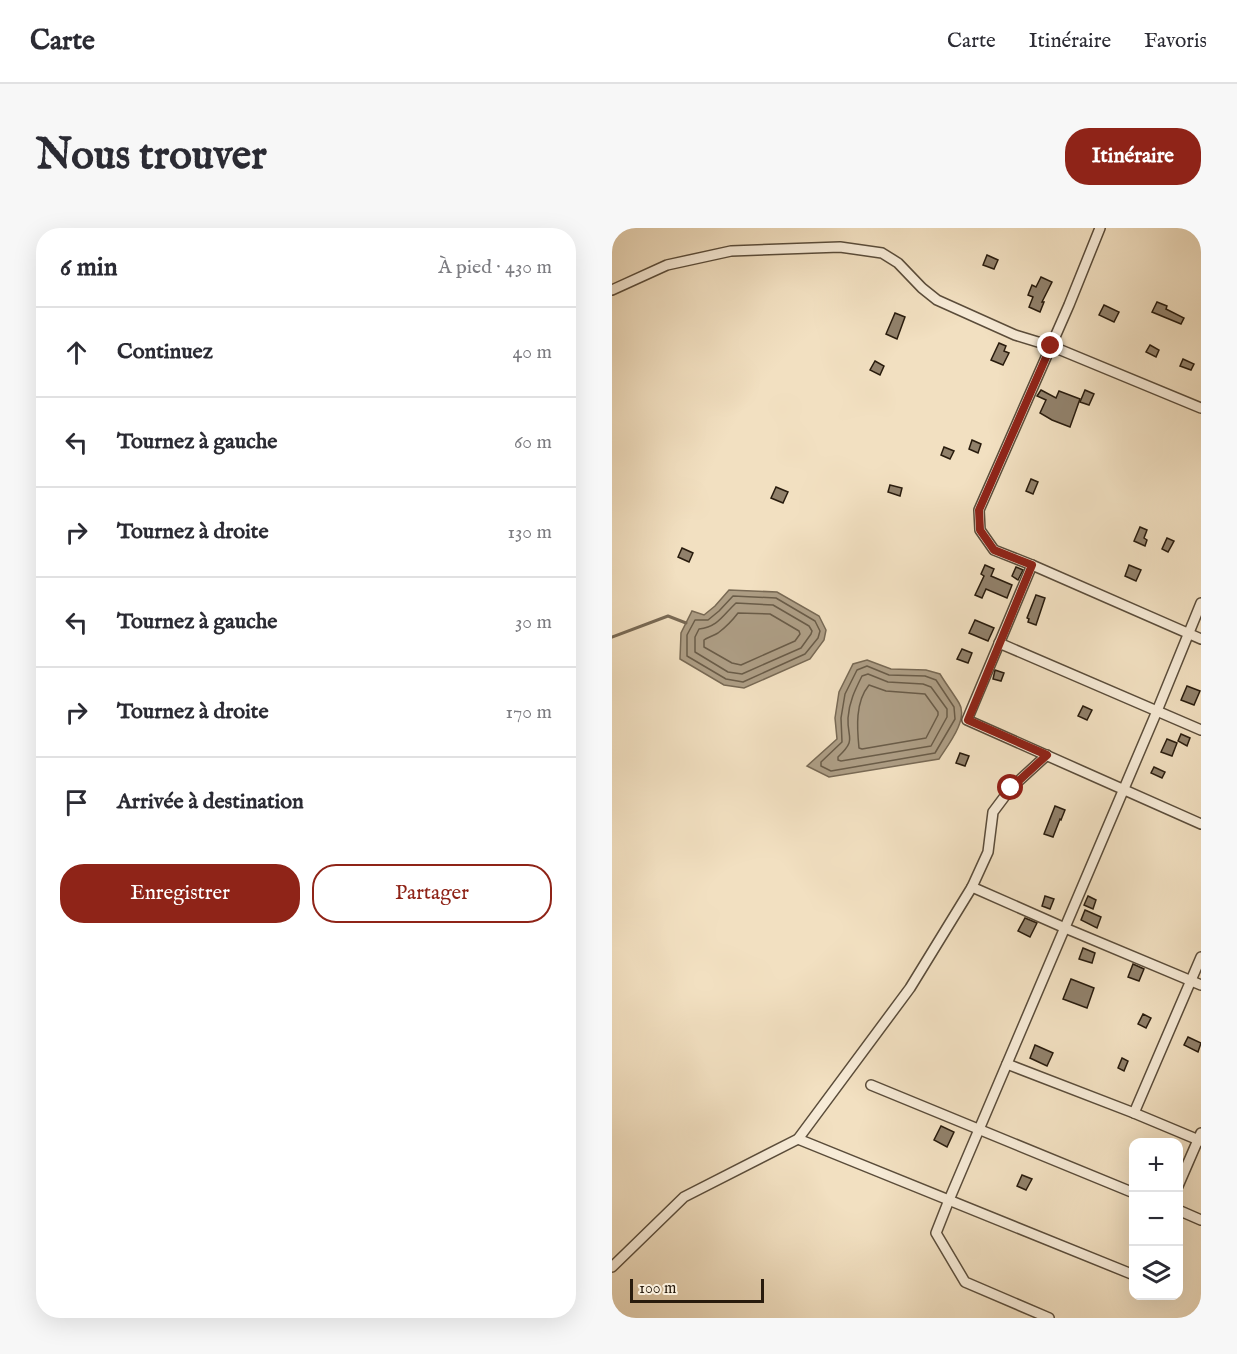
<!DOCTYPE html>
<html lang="fr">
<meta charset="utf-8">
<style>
body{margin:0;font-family:"IM FELL English",serif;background:#f7f7f7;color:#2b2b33}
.controls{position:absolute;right:18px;bottom:18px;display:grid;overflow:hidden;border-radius:12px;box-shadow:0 6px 24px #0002}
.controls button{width:54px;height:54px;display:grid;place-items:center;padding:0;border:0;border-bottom:2px solid #e1e1e2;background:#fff;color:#2b2b33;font:30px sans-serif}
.scale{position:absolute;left:18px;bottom:15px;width:134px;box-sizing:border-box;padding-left:6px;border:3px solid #281b0d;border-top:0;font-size:16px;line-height:21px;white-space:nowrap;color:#281b0d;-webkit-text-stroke:4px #f7ebd7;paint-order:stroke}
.stop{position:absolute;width:18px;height:18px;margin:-14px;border:4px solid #8f2418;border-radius:50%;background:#fff}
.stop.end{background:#8f2418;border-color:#fff;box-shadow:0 2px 6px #0008}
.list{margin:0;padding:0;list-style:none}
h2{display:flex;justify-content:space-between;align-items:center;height:78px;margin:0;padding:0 24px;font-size:26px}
h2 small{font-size:20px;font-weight:400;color:#7c7c81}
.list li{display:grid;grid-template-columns:39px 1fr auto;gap:18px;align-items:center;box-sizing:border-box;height:90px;padding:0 24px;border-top:2px solid #e1e1e2}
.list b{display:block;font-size:22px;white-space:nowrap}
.list em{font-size:20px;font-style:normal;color:#7c7c81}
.actions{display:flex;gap:12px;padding:18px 24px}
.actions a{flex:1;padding:14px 0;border:2px solid #8f2418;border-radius:24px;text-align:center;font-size:21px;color:#8f2418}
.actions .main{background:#8f2418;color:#fff}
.icon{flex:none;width:33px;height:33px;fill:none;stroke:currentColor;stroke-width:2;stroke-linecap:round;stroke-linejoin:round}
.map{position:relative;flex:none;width:589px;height:1090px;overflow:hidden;border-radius:24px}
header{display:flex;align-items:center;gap:36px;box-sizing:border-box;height:84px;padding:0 30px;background:#fff;border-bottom:2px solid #e1e1e2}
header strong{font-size:28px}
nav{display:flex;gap:33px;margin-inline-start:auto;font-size:21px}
.intro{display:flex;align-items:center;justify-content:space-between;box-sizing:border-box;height:144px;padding:0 36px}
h1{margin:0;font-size:42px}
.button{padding:15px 27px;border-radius:24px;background:#8f2418;color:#fff;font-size:21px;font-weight:700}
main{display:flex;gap:36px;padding:0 36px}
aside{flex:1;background:#fff;border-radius:24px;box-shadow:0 6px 24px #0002}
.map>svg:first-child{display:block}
.water{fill:#ad9d84;stroke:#786954;stroke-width:1.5}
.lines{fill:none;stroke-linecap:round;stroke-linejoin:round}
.shore{stroke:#6a5c48;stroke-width:1.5}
.stream{stroke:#786954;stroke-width:3}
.building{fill:#91816b;stroke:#281b0d;stroke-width:1.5}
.minor-casing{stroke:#5a4c3a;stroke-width:12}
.minor{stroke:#f7ebd7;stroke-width:9}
.route{stroke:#8f2418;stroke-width:8}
</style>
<header>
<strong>Carte</strong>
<nav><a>Carte</a><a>Itinéraire</a><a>Favoris</a></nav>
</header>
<div class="intro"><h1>Nous trouver</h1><a class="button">Itinéraire</a></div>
<main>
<aside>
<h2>6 min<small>À pied · 430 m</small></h2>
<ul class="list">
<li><svg class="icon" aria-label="ahead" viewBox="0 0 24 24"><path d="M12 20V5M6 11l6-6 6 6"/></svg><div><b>Continuez</b></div><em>40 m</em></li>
<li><svg class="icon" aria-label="left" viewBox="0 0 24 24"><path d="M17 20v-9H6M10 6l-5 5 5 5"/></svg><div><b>Tournez à gauche</b></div><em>60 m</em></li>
<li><svg class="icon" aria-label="right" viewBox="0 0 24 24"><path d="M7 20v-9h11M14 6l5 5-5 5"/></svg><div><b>Tournez à droite</b></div><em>130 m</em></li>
<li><svg class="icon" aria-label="left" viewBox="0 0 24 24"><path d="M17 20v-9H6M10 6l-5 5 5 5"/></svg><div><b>Tournez à gauche</b></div><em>30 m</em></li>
<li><svg class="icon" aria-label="right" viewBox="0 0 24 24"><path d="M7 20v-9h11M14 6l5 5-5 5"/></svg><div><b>Tournez à droite</b></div><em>170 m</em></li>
<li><svg class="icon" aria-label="arrive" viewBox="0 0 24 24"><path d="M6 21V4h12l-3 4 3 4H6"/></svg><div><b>Arrivée à destination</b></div></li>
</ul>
<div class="actions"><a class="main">Enregistrer</a><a>Partager</a></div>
</aside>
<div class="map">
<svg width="589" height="1090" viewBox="0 0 589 1090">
<rect width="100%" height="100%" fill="#f2e0c1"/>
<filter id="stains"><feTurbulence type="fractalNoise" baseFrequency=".00333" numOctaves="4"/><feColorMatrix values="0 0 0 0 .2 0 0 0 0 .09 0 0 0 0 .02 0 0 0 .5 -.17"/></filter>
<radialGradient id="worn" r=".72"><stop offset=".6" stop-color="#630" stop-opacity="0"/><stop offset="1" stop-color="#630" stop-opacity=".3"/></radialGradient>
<!-- water -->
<g class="water">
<polygon points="117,362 165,364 207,388 214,402 212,412 198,431 132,460 112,457 68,431 69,405 80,383 92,387 103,378"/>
<path d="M255,432l24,9 35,1 14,4c6,10 13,19 19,29 10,16 -11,42 -20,56l-110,18 -22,-11 30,-27 -2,-21 4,-26 14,-28z"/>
</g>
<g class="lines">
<!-- shore -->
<g class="shore">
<polygon points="121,368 164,370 203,393 208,403 206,410 193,426 131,454 114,451 75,428 75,407 83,392 96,392 107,383"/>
<path d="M124,375l37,2 36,21 3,5 -1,3 -10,14 -59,26 -14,-2 -33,-20v-15l4,-8c19,-2 24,-14 37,-26z"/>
<path d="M126,385l32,1 29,17 1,3 -5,7 -54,24 -9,-2 -28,-16v-7c4,-3 9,-4 14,-7 8,-6 14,-12 20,-20z"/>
<polygon points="255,438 277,447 313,448 324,452 342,479 343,491 323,525 219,543 209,538 209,534 230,514 229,490 233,466 245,442"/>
<path d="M256,446l20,8 35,2 8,3 16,22v8l-16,29 -90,15 -3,-1v-3c19,-18 9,-18 10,-39 1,-16 7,-28 14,-42z"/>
<path d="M257,457l17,6 39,3 13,18v3l-12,23 -64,11 -3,-1c-2,-20 -4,-46 10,-63z"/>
</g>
<!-- stream -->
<polyline class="stream" points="0,409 56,388 74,395"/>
</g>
<!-- building -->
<g class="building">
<polygon points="375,27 386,32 382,41 371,37"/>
<polygon points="429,49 440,54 430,74 432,74 428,84 417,79 421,69 416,67 420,57 424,59"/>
<polygon points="545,74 555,78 554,81 572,90 569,96 540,84"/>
<polygon points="492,77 507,84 502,94 487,87"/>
<polygon points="283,85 293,89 285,111 274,106"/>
<polygon points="387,115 394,118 392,123 397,125 391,137 379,132"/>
<polygon points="538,117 547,122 544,129 534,124"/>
<polygon points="571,131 582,136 579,142 568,138"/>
<polygon points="263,133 272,138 268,147 258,142"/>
<polygon points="429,162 444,170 447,163 468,171 458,199 440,192 428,185 434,172 425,168"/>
<polygon points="473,162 482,166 477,177 468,174"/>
<polygon points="360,212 369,216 366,225 357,221"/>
<polygon points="332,219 342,223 338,231 329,227"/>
<polygon points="419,251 426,254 421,266 414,263"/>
<polygon points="278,257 290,260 288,268 276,264"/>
<polygon points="164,259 176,264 171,275 159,270"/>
<polygon points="528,299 535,302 532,310 535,312 533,318 522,313"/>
<polygon points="555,310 562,313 556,324 550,321"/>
<polygon points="70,320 81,325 77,334 66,329"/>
<polygon points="373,337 382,341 379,348 400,357 395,370 374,361 370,370 363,367 372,348 369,346"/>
<polygon points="517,337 529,342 524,353 513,348"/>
<polygon points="404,339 411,342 406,352 400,348"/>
<polygon points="424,367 433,370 424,397 416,394 417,391 415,390"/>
<polygon points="363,392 382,400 376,413 357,405"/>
<polygon points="350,421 360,425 356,435 345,431"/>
<polygon points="383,442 392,445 389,453 381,451"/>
<polygon points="575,458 588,463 582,477 569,472"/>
<polygon points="471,478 480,482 475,492 466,488"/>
<polygon points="569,506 578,510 575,518 566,513"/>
<polygon points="555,511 565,515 560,528 549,524"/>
<polygon points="348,525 357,528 353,538 344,535"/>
<polygon points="542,539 553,544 550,550 539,545"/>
<polygon points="443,578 453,582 449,592 448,591 441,609 432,606"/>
<polygon points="433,668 442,671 438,681 430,678"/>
<polygon points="476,668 484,672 481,681 472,677"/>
<polygon points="473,682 489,689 485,700 469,692"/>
<polygon points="413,690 425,695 418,709 406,703"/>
<polygon points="471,720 483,725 480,735 467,731"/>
<polygon points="521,736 532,741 527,753 516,749"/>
<polygon points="459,751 482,760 475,780 451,771"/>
<polygon points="531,786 539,790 534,800 526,796"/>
<polygon points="576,809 589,815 586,824 572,817"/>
<polygon points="423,817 441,825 435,838 418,830"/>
<polygon points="510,830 516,833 512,843 506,840"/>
<polygon points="329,898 342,904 335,919 322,912"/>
<polygon points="410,947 420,951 414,962 405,958"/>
</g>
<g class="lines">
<defs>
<g id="minor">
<polyline points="488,0 457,77 367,282 368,302 382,322 420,337 589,411"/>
<polyline points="0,62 55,37 119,23 228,19 270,25 286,35 310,60 325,72 403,107 439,118 589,180"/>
<path d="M420,337l-65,155c78,34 156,70 234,104"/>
<polyline points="387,415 589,502"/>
<polyline points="360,659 453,700 589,757"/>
<polyline points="395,836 522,885 589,913"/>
<polyline points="259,857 522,965"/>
<polyline points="522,885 589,729"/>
<polyline points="186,911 522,1047"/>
<polyline points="566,958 589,905"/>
<polyline points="566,982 589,992"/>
<polyline points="0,1039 72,969 186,911 298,760 360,659 376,624 381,584 399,560 435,527"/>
<polyline points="437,1090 353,1054 324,1005 337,972 545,483 589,375"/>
</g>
</defs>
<!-- minor casing -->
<use href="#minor" class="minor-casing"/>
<!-- minor -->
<use href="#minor" class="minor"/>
</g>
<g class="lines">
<!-- route -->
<polyline class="route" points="399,560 435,527 356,492 420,337 382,322 368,302 367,282 439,118"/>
</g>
<rect width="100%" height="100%" filter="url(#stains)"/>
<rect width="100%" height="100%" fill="url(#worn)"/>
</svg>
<div class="controls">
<button>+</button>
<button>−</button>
<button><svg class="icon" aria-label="layers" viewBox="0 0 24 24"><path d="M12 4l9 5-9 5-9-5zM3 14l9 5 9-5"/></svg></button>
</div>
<div class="scale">100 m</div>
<div class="stop" style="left:399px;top:560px"></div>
<div class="stop end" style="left:439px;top:118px"></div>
</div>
</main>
